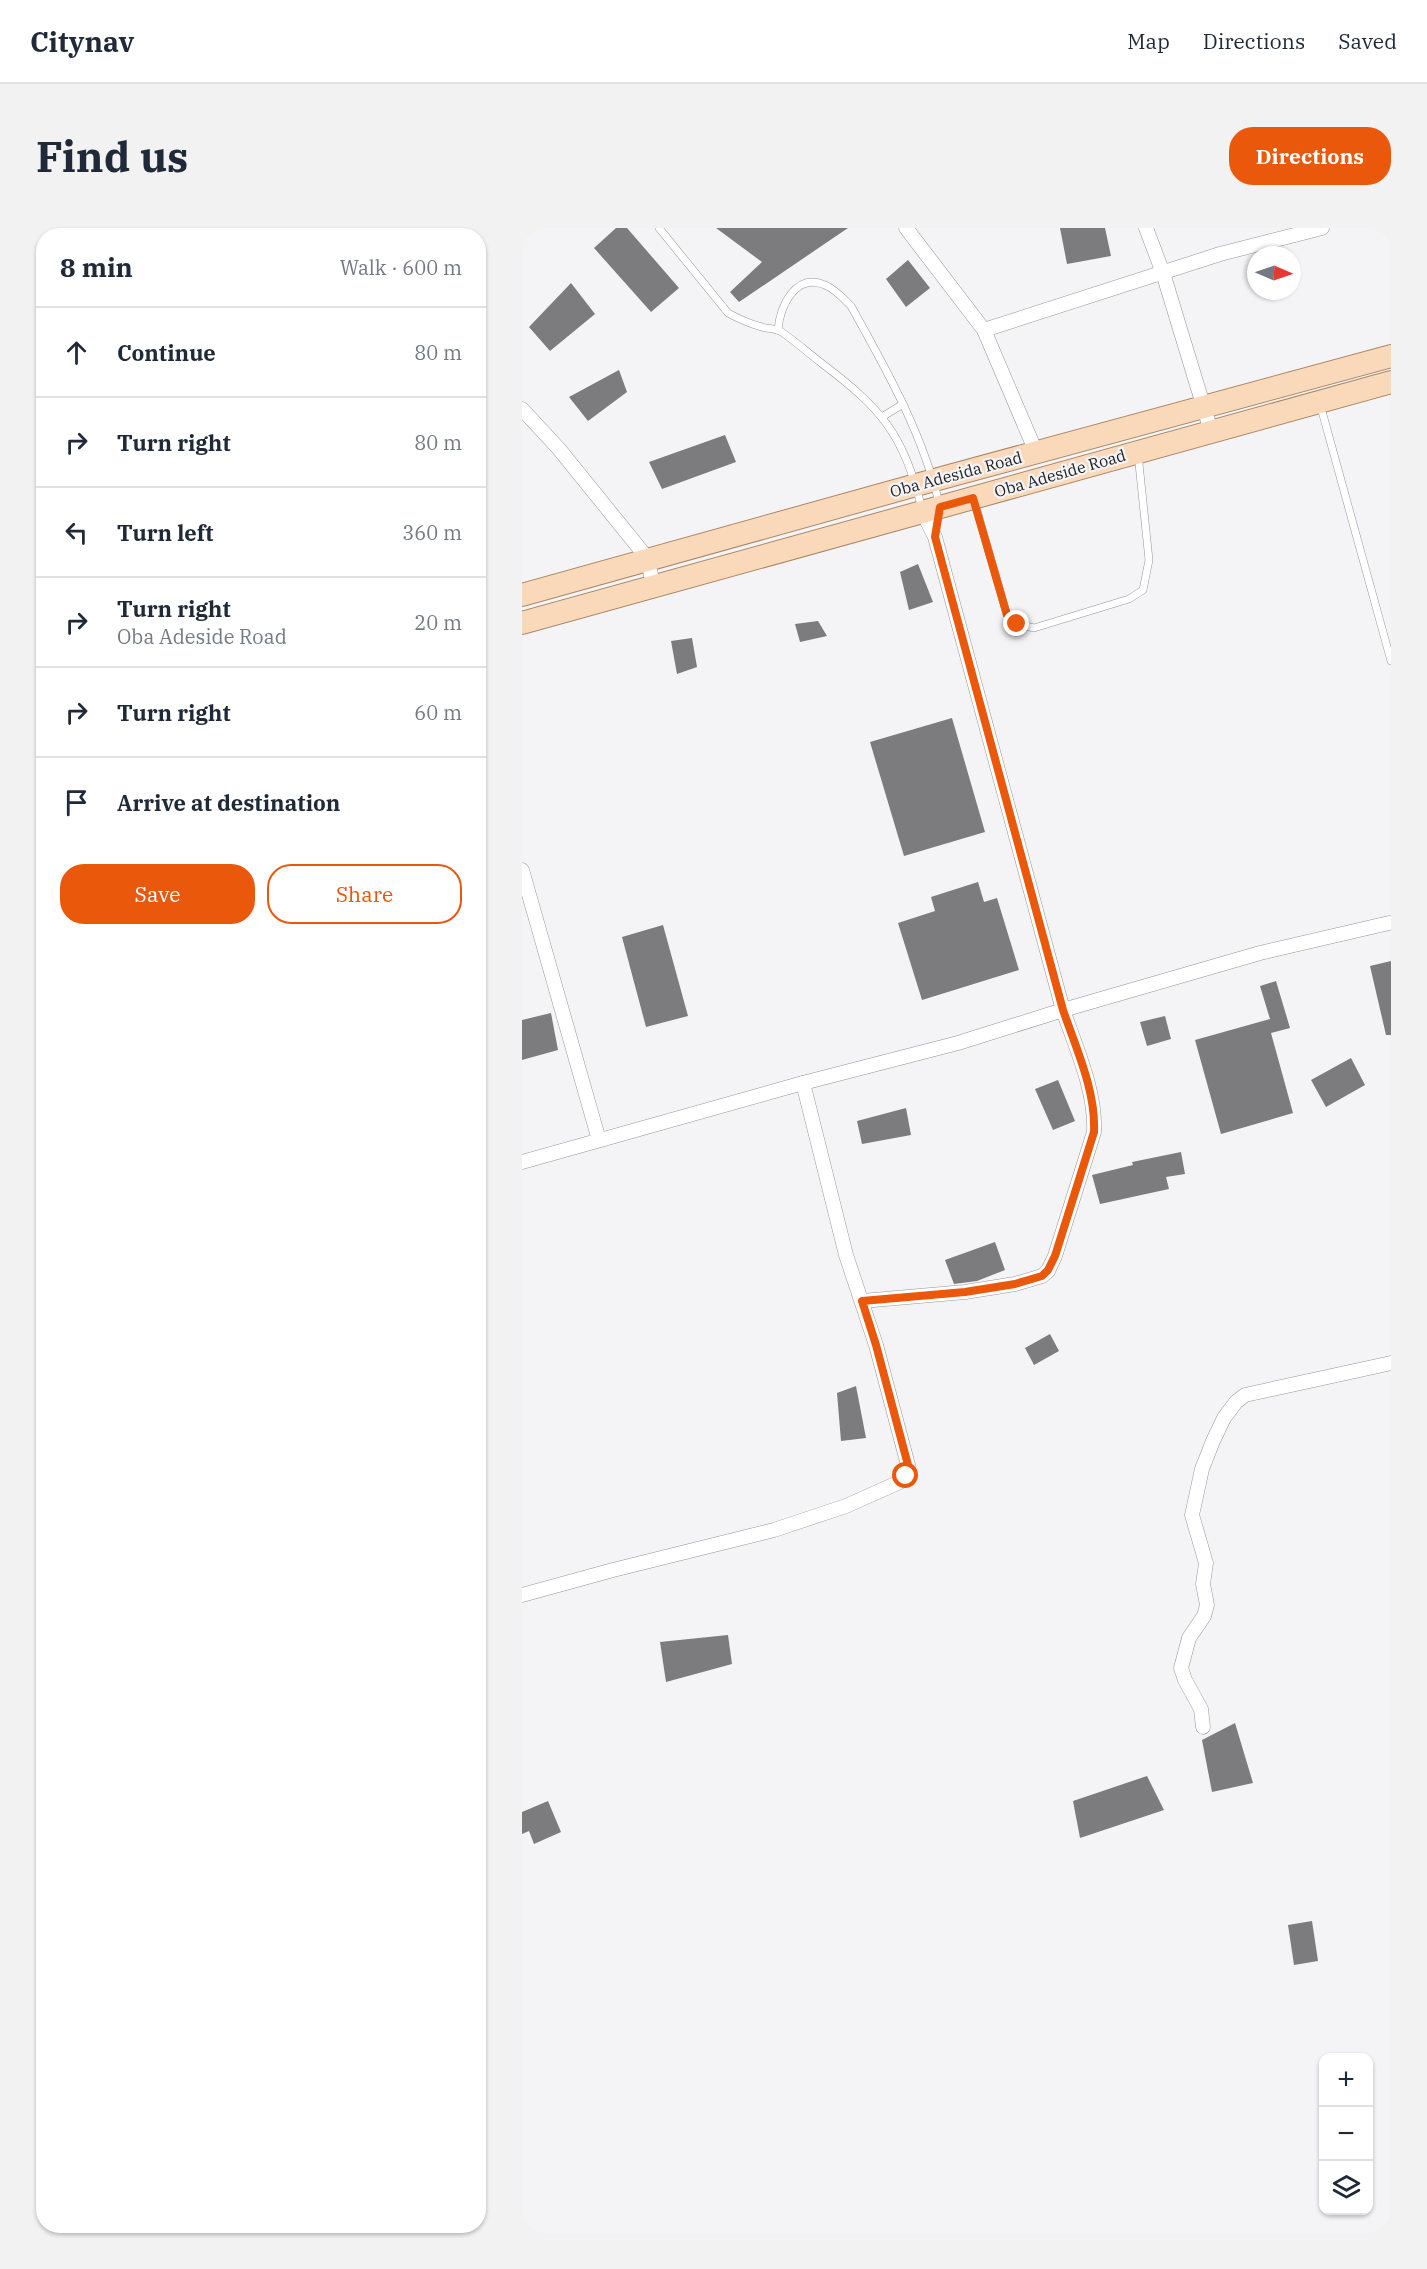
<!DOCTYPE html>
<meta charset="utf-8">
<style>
body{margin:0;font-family:"IBM Plex Serif",serif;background:#f2f2f3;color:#1f2937}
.controls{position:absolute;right:18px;bottom:18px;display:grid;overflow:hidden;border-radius:12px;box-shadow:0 2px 4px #0004}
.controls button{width:54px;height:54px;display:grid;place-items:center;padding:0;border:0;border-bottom:2px solid #e0e1e3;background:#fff;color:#1f2937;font:30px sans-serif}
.compass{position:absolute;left:725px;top:18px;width:54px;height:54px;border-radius:50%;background:#fff;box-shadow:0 2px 4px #0004;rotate:92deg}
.stop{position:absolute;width:18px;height:18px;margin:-14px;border:4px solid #ea580c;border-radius:50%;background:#fff}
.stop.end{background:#ea580c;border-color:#fff;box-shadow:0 2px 6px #0008}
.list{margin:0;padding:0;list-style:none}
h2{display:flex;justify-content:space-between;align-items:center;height:78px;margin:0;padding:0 24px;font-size:26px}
h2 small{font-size:20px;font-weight:400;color:#747a83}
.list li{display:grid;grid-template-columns:39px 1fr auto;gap:18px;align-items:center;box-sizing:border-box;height:90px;padding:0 24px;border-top:2px solid #e0e1e3}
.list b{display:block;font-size:22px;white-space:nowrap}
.list p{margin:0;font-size:20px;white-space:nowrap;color:#747a83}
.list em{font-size:20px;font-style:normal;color:#747a83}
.actions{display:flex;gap:12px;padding:18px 24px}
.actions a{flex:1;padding:14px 0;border:2px solid #ea580c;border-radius:24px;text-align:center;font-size:21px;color:#ea580c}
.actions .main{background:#ea580c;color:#fff}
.icon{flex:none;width:33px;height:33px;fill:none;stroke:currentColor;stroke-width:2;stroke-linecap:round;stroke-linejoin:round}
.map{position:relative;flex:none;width:869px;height:2005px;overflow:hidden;border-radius:24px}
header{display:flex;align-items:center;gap:36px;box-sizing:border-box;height:84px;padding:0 30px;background:#fff;border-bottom:2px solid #e0e1e3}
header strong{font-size:28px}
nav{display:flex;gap:33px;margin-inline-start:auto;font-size:21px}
.intro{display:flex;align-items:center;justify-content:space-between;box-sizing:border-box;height:144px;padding:0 36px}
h1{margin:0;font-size:42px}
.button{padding:15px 27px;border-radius:24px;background:#ea580c;color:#fff;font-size:21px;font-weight:700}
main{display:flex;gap:36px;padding:0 36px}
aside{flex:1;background:#fff;border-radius:24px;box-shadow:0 2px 4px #0004}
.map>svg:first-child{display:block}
.building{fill:#7c7c7e}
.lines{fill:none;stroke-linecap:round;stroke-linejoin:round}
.lane-casing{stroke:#969698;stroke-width:8}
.street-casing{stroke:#969698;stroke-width:15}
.primary-casing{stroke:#ab8967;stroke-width:24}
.lane{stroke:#fff;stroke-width:7}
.street{stroke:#fff;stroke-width:14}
.primary{stroke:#f9d9ba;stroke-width:22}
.route{stroke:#ea580c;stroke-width:8}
.labels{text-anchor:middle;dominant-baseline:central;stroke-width:4.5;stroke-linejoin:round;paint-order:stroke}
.street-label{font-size:16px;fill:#222223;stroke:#f4f4f6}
</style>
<header>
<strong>Citynav</strong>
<nav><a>Map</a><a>Directions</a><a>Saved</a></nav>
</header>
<div class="intro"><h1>Find us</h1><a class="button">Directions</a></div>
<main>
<aside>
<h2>8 min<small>Walk · 600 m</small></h2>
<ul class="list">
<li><svg class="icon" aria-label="ahead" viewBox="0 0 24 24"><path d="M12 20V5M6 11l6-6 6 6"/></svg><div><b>Continue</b></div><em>80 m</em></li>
<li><svg class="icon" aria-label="right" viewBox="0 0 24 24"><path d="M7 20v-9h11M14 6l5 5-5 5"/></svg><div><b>Turn right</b></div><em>80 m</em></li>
<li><svg class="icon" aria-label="left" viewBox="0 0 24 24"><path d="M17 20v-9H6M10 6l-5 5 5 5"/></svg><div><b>Turn left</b></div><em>360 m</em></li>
<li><svg class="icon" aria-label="right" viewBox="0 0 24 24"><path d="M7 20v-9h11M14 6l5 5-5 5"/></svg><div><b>Turn right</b><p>Oba Adeside Road</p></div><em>20 m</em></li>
<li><svg class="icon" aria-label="right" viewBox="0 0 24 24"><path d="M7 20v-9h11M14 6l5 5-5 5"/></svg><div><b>Turn right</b></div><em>60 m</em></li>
<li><svg class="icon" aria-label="arrive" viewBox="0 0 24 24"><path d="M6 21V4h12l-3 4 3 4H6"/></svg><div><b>Arrive at destination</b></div></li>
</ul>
<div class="actions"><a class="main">Save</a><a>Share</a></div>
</aside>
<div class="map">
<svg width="869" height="2005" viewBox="0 0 869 2005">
<rect width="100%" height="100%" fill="#f4f4f6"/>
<!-- building -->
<g class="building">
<polygon points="94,0 105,0 157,60 129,84 72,20"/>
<polygon points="194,0 326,0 217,74 208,64 240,34"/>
<polygon points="538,0 583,0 589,28 545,36"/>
<polygon points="386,32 408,60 384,79 364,51"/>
<polygon points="49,55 73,86 28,123 7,99"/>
<polygon points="97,142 105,164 66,193 47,169"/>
<polygon points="203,207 214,234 140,261 127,234"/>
<polygon points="396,336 411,374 387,382 378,344"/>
<polygon points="296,393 305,408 278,414 273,396"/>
<polygon points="170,410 175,439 155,446 149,413"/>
<polygon points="430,490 463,604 382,628 348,514"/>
<polygon points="456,654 462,674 475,670 497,742 400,772 376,695 413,683 409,669"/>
<polygon points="141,697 166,788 124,799 100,709"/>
<polygon points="869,733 869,807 864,807 848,738"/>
<polygon points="754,753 768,800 749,805 771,885 699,906 673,812 748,791 738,758"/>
<polygon points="29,785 36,822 0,832 0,792"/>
<polygon points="643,788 649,811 625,818 618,794"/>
<polygon points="829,830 843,857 804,879 789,852"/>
<polygon points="536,852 553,893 531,902 513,861"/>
<polygon points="384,880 389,907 340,916 335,893"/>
<polygon points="659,924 663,946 644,949 647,961 578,976 570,947 611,937 610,934"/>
<polygon points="473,1014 483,1042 455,1053 432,1056 423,1032"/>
<polygon points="528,1106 537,1123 512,1137 503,1120"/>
<polygon points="334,1158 344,1210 319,1213 315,1165"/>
<polygon points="206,1407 210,1436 144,1454 138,1414"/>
<polygon points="713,1495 731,1555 690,1564 680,1512"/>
<polygon points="625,1548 642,1582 558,1610 551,1573"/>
<polygon points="26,1573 39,1604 12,1616 7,1603 0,1606 0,1584"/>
<polygon points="790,1693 796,1733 772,1737 766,1697"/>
</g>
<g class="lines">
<defs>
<g id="lane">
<path d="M137,0l69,85c11,6 22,11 34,14 6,2 12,1 18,4 14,9 27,21 40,31 62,47 83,71 102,147"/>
<path d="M256,102c2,-23 17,-58 47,-45 10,4 18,13 26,21 35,63 71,126 88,197"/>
<polyline points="798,176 869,433"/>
<polyline points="360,189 381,176"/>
<polyline points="452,272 485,387 495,396 512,400 607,371 621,362 627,332 616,226"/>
</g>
<g id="street">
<polyline points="384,0 462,102 514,224"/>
<polyline points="624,0 641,45 689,203"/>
<polyline points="462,102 698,26 800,0"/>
<polyline points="0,181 37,221 126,331 131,358"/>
<polyline points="0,642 77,912"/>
<polyline points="0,934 281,855 436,815 541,782 738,725 867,695"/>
<path d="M340,1073l103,-9 50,-8 27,-8 6,-5 7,-15 39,-124c2,-41 -18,-84 -31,-122l-128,-473 -13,-26"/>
<polyline points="0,1367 91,1342 252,1302 324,1278 380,1253 384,1248 386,1237 354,1117 324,1027 281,855"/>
<polyline points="681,1499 679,1481 663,1452 659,1440 667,1410 682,1388 685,1377 681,1356 684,1335 670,1287 680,1241 691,1213 702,1190 714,1174 723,1167 869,1135"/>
</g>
<g id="primary">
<polyline points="0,367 394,257 869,128"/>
<polyline points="0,395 869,154"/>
</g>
</defs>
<!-- lane casing -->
<use href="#lane" class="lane-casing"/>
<!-- street casing -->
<use href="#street" class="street-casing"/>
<!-- primary casing -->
<use href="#primary" class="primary-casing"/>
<!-- lane -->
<use href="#lane" class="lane"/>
<!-- street -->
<use href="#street" class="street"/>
<!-- primary -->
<use href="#primary" class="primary"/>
</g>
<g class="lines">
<!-- route -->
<path class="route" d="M384,1248l2,-11 -32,-120 -14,-44 103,-9 50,-8 27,-8 6,-6 7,-14 39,-124c2,-41 -18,-84 -31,-122l-128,-473 5,-30 33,-9 34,117 10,9"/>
</g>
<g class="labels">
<!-- street labels -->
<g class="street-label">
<text transform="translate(538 245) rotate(-16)">Oba Adeside Road</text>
<text transform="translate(434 246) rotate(-15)">Oba Adesida Road</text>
</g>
</g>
</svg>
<div class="controls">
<button>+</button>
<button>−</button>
<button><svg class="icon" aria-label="layers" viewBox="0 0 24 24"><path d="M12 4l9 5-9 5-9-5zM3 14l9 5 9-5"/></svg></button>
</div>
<svg class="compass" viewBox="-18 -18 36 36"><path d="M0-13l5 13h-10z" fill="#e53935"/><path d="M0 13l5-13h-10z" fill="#747a83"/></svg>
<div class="stop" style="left:384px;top:1248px"></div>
<div class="stop end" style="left:495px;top:396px"></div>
</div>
</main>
